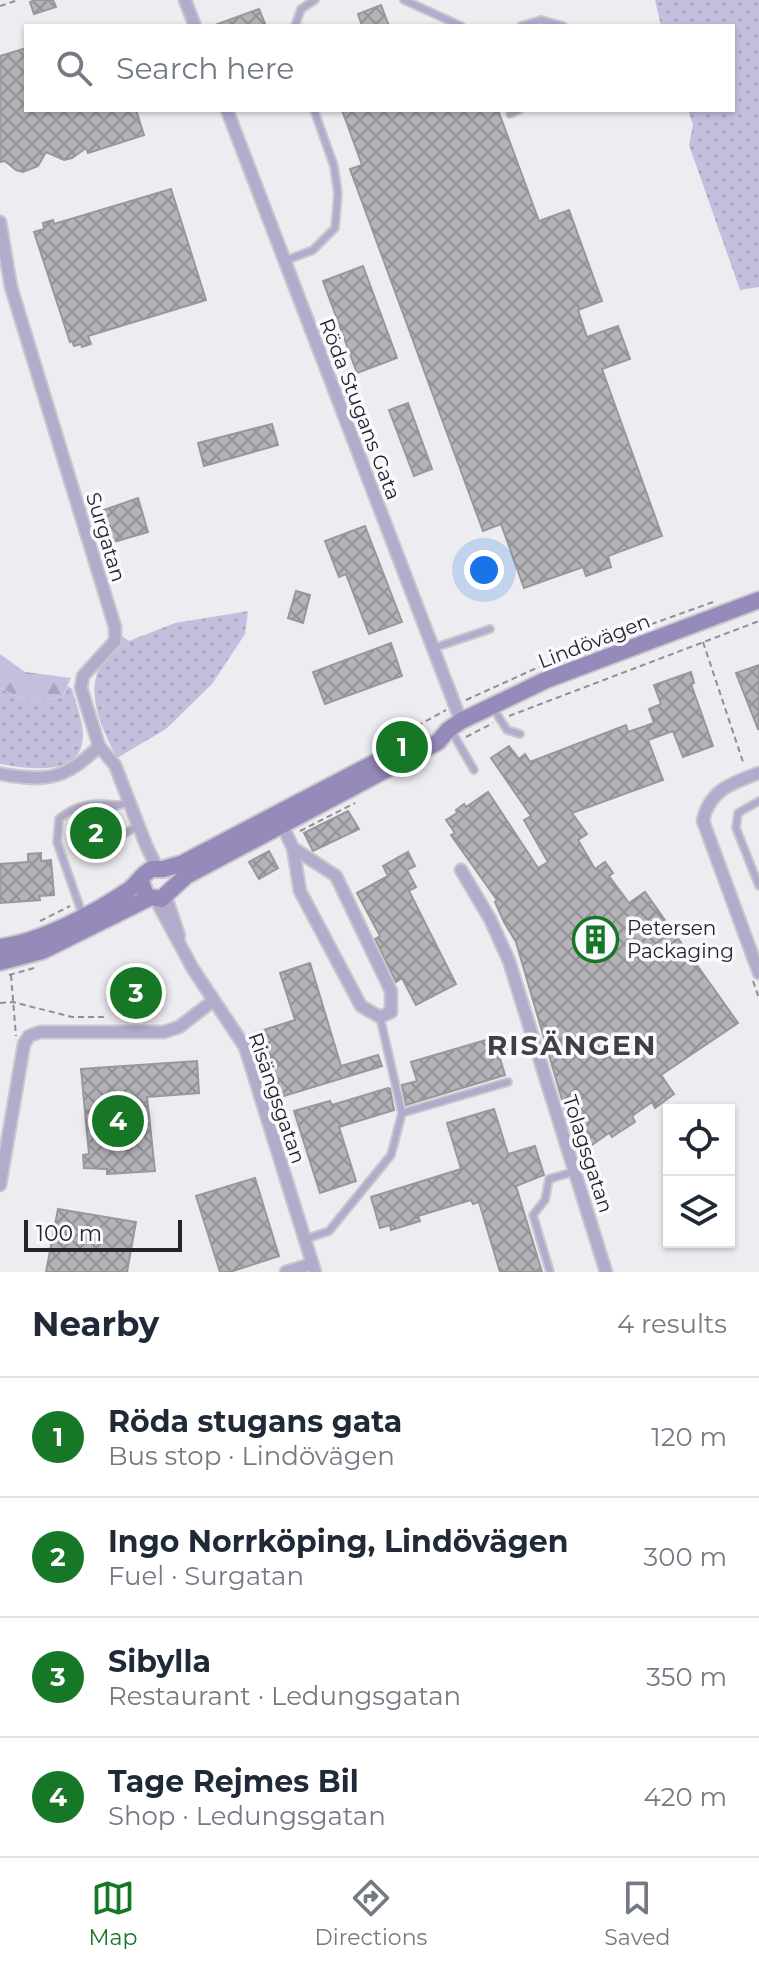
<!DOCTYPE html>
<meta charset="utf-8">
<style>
body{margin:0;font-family:Montserrat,sans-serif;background:#f6f6f7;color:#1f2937}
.controls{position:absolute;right:24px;bottom:24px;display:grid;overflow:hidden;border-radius:0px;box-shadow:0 2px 6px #0004}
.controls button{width:72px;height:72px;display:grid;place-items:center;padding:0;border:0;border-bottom:2px solid #e0e1e3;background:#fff;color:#1f2937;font:40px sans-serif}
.scale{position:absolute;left:24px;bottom:20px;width:158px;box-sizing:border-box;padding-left:8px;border:4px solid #252527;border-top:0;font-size:22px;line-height:28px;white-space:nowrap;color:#252527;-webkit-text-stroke:6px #faf9ff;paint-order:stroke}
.you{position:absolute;left:484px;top:570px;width:28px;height:28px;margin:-20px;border:6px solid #fff;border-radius:50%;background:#1a73e8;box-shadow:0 0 0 12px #1a73e833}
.badge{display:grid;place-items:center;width:52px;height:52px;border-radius:50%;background:#167727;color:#fff;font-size:26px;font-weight:700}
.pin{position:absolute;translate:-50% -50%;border:4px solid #fff;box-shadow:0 2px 8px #0006}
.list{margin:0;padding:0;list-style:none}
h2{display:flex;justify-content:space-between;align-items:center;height:104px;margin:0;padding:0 32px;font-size:34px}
h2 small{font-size:26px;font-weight:400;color:#747a83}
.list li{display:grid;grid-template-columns:52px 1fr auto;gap:24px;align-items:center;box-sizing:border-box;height:120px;padding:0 32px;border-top:2px solid #e0e1e3}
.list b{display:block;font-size:30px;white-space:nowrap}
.list p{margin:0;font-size:26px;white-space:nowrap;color:#747a83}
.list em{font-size:26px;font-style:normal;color:#747a83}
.icon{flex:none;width:44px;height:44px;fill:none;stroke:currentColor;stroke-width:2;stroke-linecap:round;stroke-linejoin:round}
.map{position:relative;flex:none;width:759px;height:1272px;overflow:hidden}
.search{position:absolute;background:#fff;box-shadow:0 2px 6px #0004;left:24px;right:24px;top:24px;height:88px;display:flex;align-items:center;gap:20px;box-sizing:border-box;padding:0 28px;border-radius:0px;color:#747a83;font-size:30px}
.sheet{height:584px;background:#fff}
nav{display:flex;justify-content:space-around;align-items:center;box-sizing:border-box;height:112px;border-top:2px solid #e0e1e3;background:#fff;font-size:22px;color:#747a83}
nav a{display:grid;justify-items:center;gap:4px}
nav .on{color:#167727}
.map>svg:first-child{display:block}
.grass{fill:url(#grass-dots)}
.forest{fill:url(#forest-firs)}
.building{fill:url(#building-cross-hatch);stroke:#98979c;stroke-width:2}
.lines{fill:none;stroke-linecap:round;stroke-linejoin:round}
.service-casing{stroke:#c9c8cd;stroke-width:10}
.minor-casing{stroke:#c9c8cd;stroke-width:15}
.secondary-casing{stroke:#c9c8cd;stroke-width:20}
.path{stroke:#908f93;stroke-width:2;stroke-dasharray:6 4;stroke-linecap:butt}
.service{stroke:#b2abcc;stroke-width:6}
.minor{stroke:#b2abcc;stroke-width:11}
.secondary{stroke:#968abb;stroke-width:16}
.labels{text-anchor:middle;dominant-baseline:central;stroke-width:7;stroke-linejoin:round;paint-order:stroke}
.street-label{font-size:20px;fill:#252527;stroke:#faf9ff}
.poi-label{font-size:20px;fill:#252527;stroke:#faf9ff;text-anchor:start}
.district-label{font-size:28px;font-weight:bold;letter-spacing:2px;fill:#403f43;stroke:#faf9ff}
</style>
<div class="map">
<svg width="759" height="1272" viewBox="0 0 759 1272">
<defs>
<pattern id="grass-dots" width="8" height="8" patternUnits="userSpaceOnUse" patternTransform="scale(2)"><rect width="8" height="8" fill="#c5bfde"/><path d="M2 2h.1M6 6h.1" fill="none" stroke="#a9a4be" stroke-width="1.8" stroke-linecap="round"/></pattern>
<pattern id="forest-firs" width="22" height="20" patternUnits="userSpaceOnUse" patternTransform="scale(2)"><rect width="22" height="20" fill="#c5bfde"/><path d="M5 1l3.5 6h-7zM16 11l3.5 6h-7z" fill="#a9a4be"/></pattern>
<pattern id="building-cross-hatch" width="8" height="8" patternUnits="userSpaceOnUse" patternTransform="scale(2)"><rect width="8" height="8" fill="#b4b3b8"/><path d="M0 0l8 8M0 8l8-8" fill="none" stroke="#929196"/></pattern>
</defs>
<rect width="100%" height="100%" fill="#edecf1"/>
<!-- grass -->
<g class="grass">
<polygon points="655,0 759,0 759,287 740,290 689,145 693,125 688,110 733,110 733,26 661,26"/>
<path d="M248,611l-3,23 -33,50 -46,45 -49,29c-13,-25 -29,-57 -20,-85 5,-13 16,-26 23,-38l9,6 46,-18z"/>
<path d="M68,686l4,3c3,12 8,24 10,36 9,53 -49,45 -82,39v-76l33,15 29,-6z"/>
</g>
<!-- forest -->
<polygon class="forest" points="0,654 25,672 71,678 62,697 33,703 0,688"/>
<!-- building -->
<g class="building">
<polygon points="35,0 53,0 56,7 34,14 30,2"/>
<polygon points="381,5 389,26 362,26 358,14"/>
<polygon points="259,9 266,26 215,26 215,25"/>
<polygon points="26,48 26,110 136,110 144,135 88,153 86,148 72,158 64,160 46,152 38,166 23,172 16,170 5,161 0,162 0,56"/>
<polygon points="342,110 498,110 539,221 569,210 602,301 578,310 587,337 618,326 630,359 602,369 662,536 608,556 611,567 586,576 583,567 524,588 501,524 483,531 350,169 362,165"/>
<polygon points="171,189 206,300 88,336 91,344 82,347 81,344 74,346 72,341 70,342 34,232 44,229 43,223 53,220 54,224"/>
<polygon points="363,266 397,358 357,373 323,281"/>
<polygon points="408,403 432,469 414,476 389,410"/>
<polygon points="272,424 278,445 204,466 198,443"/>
<polygon points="138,498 148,532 110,543 101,511"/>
<polygon points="365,526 402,622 369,634 346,574 339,577 325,541"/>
<polygon points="296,591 310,595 303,623 288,618"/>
<polygon points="391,643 402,676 325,704 313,672"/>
<polygon points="759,665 759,729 758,729 736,673"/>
<polygon points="691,672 694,683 691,684 713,746 683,757 673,731 648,740 663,780 572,813 587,834 578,840 595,869 605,862 613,873 609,876 629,903 645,892 738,1023 661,1075 674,1094 655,1108 652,1102 632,1116 635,1122 612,1137 609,1133 582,1152 572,1119 568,1120 516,942 504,922 495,902 497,900 451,835 455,833 446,820 457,813 456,810 464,804 466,807 488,792 538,868 548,862 524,820 531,816 491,758 509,746 519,759 525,754 530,762 626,725 628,732 654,723 649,709 661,704 654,685"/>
<polygon points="348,811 359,829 313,851 304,833"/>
<polygon points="103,821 109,832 88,844 84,843 82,833"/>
<polygon points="269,851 278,868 259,879 249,862"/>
<polygon points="408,852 415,866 407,870 416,887 409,891 456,984 416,1005 402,978 396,982 375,939 380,936 357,893 388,876 383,866"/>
<polygon points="41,853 41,861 51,860 54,895 39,896 40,900 0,903 0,864 28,862 28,854"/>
<polygon points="310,963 341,1066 378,1055 382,1066 274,1099 254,1033 295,1020 280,973"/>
<polygon points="145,985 145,1005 127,1005 127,986"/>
<polygon points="503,1035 508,1053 499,1055 505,1075 406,1105 402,1085 417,1081 411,1062"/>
<polygon points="197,1061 199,1093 147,1097 155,1171 107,1174 107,1169 84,1168 83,1155 89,1154 81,1069"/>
<polygon points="388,1088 390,1089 394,1110 339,1127 356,1181 320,1193 294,1111 330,1101 332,1105"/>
<polygon points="494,1109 508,1154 535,1146 544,1175 516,1186 542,1272 500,1272 479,1202 473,1204 471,1200 418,1216 420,1221 391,1230 390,1225 380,1228 371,1197 461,1169 447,1123"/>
<polygon points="255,1178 279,1256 230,1272 220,1272 196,1196"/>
<polygon points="58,1209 136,1222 127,1272 46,1272"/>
</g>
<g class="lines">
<defs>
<g id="service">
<polyline points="404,0 461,26"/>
<polyline points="295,26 301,9 315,0"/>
<polyline points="521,26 541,20 563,26"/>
<polyline points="510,114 519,110"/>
<polyline points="284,261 313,250 335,228 338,194 334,166 314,110"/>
<polyline points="434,648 490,629"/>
<polyline points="493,708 507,730 520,734"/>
<polyline points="452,732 474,770"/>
<polyline points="759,801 738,813 736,828 759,886"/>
<path d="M131,802c-20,4 -40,13 -55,27l-1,8 5,11 14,3c16,-8 28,-18 44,-24"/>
<path d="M83,916l-26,-74 2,-23c17,-15 35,-16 57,-14"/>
<polyline points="402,1113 508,1082"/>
<polyline points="306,1239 329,1231 391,1155 402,1113 380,1017"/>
<polyline points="550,1272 533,1215 545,1200 549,1179 576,1171"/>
</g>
<g id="minor">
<polyline points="185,0 195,26"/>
<polyline points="227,110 461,721"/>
<polyline points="0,222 11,287 115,627 115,641 83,676 81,688 99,746 115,765 146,845 157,868"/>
<path d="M759,773c-27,10 -50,17 -56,48l56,152"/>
<path d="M0,774c46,8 66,6 99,-28"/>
<polyline points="280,821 293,848 336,876 391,991 391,1012 380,1017 361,1006 300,891 293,848"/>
<polyline points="461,870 490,919 509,961 606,1272"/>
<polyline points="166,897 179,936"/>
<polyline points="156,900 193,969 245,1047 315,1272"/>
<polyline points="0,1185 24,1044 29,1036 40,1032 164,1032 179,1027 213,1001"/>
<polyline points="286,1272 312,1264"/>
</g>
<g id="secondary">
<polyline points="141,881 146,896 161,899 186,876 438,742 448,730 461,721 546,680 759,600"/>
<path d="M0,947c41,-5 95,-34 129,-57 9,-7 13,-16 23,-21h11l18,-5 239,-125"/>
<polyline points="0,962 42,951 149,898"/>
</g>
</defs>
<!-- service casing -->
<use href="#service" class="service-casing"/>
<!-- minor casing -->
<use href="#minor" class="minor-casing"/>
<!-- secondary casing -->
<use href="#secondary" class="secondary-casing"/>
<!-- path -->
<g class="path">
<polyline points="0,6 18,0"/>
<polyline points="703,642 744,765"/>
<polyline points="466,700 563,656 713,602"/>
<polyline points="509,716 759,621"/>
<polyline points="417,726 446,710"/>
<polyline points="466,737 493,723"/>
<polyline points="300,831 355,803"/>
<polyline points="40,921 70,906"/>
<polyline points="9,975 38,967"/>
<polyline points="11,975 16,1036"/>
<polyline points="753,981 759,998"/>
<polyline points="0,1003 13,1002 72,1017 103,1017 103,1022"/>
</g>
<!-- service -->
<use href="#service" class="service"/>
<!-- minor -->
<use href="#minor" class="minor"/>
<!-- secondary -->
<use href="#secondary" class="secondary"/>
</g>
<!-- icons -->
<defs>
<symbol id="building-ring" viewBox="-11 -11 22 22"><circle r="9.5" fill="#faf9ff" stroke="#167727" stroke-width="1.5"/><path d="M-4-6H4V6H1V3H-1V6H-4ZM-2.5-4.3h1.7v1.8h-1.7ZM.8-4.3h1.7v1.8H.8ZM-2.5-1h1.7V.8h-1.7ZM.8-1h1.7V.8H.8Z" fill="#167727"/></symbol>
</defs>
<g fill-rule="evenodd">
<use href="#building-ring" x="570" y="914" width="51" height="51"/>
</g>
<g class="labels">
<!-- street labels -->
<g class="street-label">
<text transform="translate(360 409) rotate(69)">Röda Stugans Gata</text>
<text transform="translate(106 537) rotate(73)">Surgatan</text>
<text transform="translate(594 641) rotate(-21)">Lindövägen</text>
<text transform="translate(277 1098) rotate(71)">Risängsgatan</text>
<text transform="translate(588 1154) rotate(72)">Tolagsgatan</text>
</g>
<!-- poi labels -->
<g class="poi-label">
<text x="627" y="928">Petersen<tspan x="627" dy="23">Packaging</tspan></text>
</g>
<!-- district labels -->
<g class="district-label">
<text x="572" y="1045">RISÄNGEN</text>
</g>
</g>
</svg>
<div class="controls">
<button><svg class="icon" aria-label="locate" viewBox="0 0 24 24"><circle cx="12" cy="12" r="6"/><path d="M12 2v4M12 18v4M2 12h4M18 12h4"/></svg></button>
<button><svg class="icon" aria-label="layers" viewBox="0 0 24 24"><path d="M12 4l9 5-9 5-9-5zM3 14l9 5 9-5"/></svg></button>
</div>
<div class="scale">100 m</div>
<div class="you"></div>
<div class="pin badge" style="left:402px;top:747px">1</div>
<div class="pin badge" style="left:96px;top:833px">2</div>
<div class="pin badge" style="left:136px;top:993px">3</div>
<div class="pin badge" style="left:118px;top:1121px">4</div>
<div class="search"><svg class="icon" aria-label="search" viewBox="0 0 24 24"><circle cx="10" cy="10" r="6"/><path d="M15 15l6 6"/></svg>Search here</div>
</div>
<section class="sheet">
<h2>Nearby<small>4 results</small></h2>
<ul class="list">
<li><span class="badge">1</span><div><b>Röda stugans gata</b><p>Bus stop · Lindövägen</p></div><em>120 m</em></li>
<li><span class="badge">2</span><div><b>Ingo Norrköping, Lindövägen</b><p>Fuel · Surgatan</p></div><em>300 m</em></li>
<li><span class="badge">3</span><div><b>Sibylla</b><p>Restaurant · Ledungsgatan</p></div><em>350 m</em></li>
<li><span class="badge">4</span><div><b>Tage Rejmes Bil</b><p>Shop · Ledungsgatan</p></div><em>420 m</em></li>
</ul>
</section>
<nav>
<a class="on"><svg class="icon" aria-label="map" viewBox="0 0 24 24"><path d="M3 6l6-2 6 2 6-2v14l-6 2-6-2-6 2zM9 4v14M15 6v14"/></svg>Map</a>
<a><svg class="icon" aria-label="directions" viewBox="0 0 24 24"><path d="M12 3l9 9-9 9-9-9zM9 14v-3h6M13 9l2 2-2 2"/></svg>Directions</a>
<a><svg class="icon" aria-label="saved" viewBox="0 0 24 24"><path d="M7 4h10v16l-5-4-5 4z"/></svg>Saved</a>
</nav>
